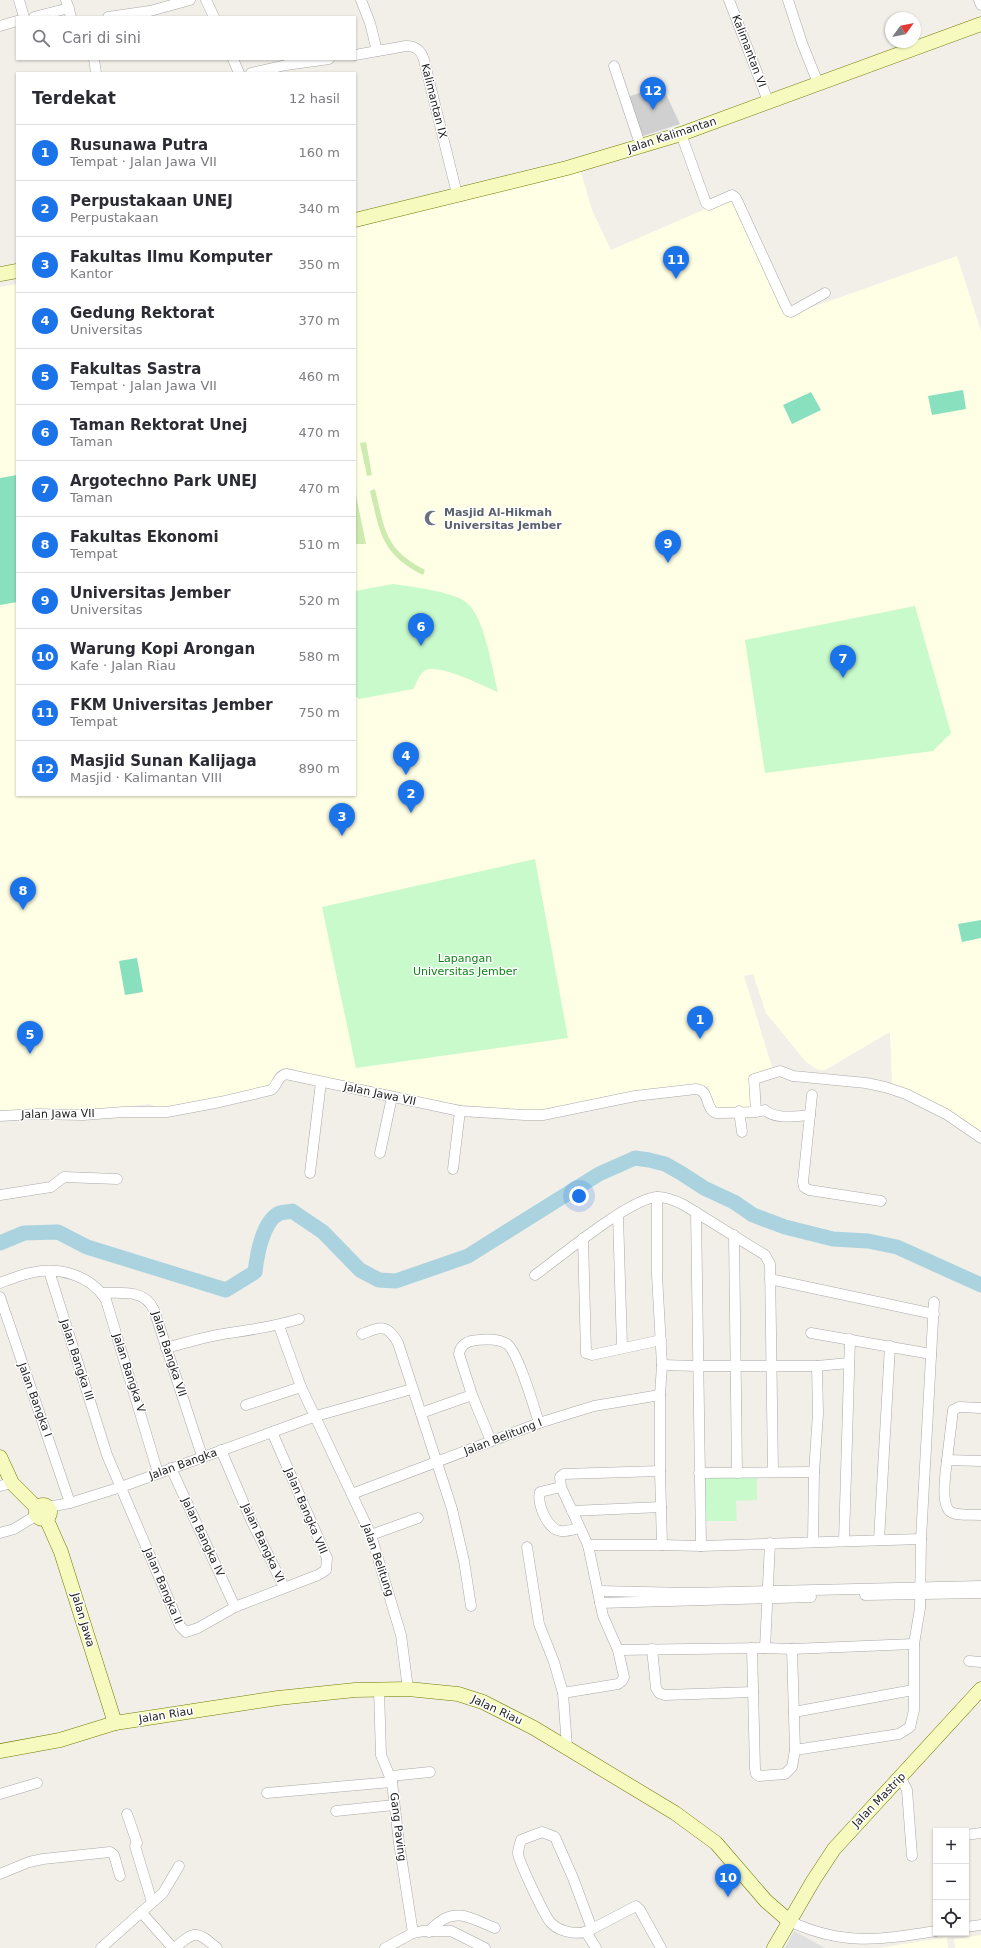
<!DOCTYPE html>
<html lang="id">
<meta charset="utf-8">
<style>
body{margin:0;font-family:"DejaVu Sans",sans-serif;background:#f2f2f3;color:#2b2b33}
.controls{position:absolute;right:12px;bottom:12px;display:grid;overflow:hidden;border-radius:0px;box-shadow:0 1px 3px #0004}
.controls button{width:36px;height:36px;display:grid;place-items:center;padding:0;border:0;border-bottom:1px solid #e1e1e2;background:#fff;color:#2b2b33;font:20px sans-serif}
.compass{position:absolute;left:885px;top:12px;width:36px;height:36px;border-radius:50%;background:#fff;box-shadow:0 1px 3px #0004;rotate:57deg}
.you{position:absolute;left:579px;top:1196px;width:14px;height:14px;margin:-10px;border:3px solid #fff;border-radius:50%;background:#1a73e8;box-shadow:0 0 0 6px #1a73e833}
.badge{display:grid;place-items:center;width:26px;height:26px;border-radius:50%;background:#1a73e8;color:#fff;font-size:13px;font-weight:700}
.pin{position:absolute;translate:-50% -33px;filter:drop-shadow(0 1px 2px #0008)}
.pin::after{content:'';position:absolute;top:21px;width:14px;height:12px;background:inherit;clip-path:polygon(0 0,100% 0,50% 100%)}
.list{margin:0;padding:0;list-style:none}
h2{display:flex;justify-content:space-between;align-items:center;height:52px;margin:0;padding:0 16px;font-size:17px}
h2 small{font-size:13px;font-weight:400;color:#7c7c81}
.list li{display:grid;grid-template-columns:26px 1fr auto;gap:12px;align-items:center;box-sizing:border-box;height:56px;padding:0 16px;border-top:1px solid #e1e1e2}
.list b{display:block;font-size:15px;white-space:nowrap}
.list p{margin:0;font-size:13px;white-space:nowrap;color:#7c7c81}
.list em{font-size:13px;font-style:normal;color:#7c7c81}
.icon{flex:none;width:22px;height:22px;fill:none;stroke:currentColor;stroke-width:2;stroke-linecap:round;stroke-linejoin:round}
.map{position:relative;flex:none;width:981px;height:1948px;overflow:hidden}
.search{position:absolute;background:#fff;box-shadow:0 1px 3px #0004;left:16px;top:16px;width:340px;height:44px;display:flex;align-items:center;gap:10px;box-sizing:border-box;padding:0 14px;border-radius:0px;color:#7c7c81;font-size:15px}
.panel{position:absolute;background:#fff;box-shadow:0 1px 3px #0004;left:16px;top:72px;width:340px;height:724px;border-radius:0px}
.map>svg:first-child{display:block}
.residential{fill:#e0dfdf}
.education{fill:#ffffe5}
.religious{fill:#d0d0d0}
.grass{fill:#cdebb0}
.park{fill:#c8facc}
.pitch{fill:#88e0be}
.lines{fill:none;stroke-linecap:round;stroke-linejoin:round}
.river{stroke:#aad3df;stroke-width:15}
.street-casing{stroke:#a9a9a9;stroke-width:11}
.secondary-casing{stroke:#707d05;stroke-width:15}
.street{stroke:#fff;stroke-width:10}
.secondary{stroke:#f7fabf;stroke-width:14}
.labels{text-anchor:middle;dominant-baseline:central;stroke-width:3;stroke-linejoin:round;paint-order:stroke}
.street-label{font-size:11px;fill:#222;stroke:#fff}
.worship-label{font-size:11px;font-weight:bold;fill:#5b616d;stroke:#fff;text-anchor:start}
.park-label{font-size:11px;fill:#0c8416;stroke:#fff}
</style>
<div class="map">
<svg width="981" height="1948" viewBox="0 0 981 1948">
<rect width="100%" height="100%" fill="#f2efe9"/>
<!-- residential -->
<polygon class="residential" points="794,1931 825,1948 785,1948"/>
<!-- education -->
<g class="education">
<polygon points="580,169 592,210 611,250 733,197 787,316 957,256 981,331 981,1135 892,1084 890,1032 825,1070 818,1070 806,1062 766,1013 753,974 744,976 772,1067 751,1076 752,1107 712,1108 709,1086 640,1092 547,1110 510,1110 448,1103 345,1084 289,1068 282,1068 276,1072 273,1088 163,1109 149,1104 78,1112 0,1110 0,287 17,284 17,795 355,795 355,228"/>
<polygon points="981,1935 981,1948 955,1948 954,1939"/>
<polygon points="947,1937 948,1948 879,1948"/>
</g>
<!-- religious -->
<polygon class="religious" points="662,86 680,124 640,137 627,97"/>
<!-- grass -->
<g class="grass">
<polygon points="366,442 372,475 367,476 360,443"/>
<path d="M375,489c10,42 10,60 50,81l-2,5c-42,-21 -43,-42 -53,-84z"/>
<polygon points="355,490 366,544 355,544"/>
</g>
<!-- park -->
<g class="park">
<path d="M393,584c18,3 60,7 74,19 18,15 25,66 31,89 -15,-6 -61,-30 -74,-21 -5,4 -8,13 -11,18l-54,10 -4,-3v-105z"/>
<polygon points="915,606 951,733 933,751 765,773 745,640"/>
<polygon points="535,859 568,1038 356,1068 322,907"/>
<polygon points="704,1476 757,1476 757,1500 736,1501 737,1521 705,1521"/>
</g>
<!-- pitch -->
<g class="pitch">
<polygon points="963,390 966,409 932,415 928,396"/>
<polygon points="811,392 821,410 792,424 783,405"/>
<polygon points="17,475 17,602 0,605 0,478"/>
<polygon points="981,920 981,938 962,942 958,924"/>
<polygon points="137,958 143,992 125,995 119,961"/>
</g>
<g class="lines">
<!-- river -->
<path class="river" d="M0,1243l24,-10 34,-1 29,15 139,43 29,-18c2,-17 8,-52 25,-59 4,-1 9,-1 12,-2l31,21 37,38 19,10 17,1 72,-25 131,-82 36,-16 14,2 16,4 16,9 23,15 30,14 19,13 32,12 48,12 35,2 29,6 84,38"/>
<defs>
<g id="street">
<polyline points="19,0 24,17"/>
<polyline points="66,0 71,17"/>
<polyline points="206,0 214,17"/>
<polyline points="361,0 370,23 377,51"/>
<polyline points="729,0 768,101"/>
<polyline points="788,0 802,43 818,83"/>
<polyline points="979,0 981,5"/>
<polyline points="34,17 69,8"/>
<polyline points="108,17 150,11 190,0"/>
<polyline points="0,26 17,21"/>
<path d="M355,55l51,-9c10,0 15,4 18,14l33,134"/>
<polyline points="94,59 96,73"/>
<polyline points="233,59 239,73"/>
<polyline points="614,66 641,147"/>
<polyline points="251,73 286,65 329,59"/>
<polyline points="681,134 706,203 709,205 732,195 736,198 788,311 791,312 825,293"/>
<polyline points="812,1095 803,1182 804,1187 809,1190 881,1201"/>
<polyline points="739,1111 742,1132"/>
<polyline points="756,1112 754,1079 780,1071 793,1076 866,1083 885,1087 906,1094 946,1114 981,1138"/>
<path d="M0,1116l35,-2 48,1 40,-3h44l53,-10 51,-12c7,-4 5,-13 15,-16l174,37 65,4h18l92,-19 61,-7c15,2 8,19 20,24 16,-1 35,1 49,-3 11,10 31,6 45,5"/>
<polyline points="380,1153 392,1097"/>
<polyline points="453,1169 460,1111"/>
<polyline points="310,1173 321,1082"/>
<polyline points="0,1195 51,1187 64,1177 117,1179"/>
<polyline points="696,1212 701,1546"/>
<polyline points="618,1215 622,1347"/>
<polyline points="734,1235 737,1473"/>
<polyline points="583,1238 586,1353 592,1355 661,1340"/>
<polyline points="49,1271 107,1455 180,1626 186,1632 198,1628 235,1607 318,1575 326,1570 327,1558 272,1432"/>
<path d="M535,1275c24,-17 96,-78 123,-78 9,0 18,4 26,8l81,50 5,9 3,208"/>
<polyline points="770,1279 934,1314"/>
<path d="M0,1283c10,-4 20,-8 30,-10 28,-7 61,2 76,27l52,173"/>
<path d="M101,1293c20,0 44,-4 53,17l48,146"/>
<polyline points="0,1297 70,1503"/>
<polyline points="279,1326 301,1387 371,1535 401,1635 408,1689"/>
<polyline points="811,1333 931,1354"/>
<path d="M362,1334c18,-7 25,-11 36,9l54,166 12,52 7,45"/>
<path d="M166,1348c19,-5 38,-11 57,-14 26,-4 51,-7 76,-15"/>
<polyline points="662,1365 697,1366 817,1366 849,1363"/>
<polyline points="246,1405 301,1387"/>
<polyline points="981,1408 959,1407 953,1410 947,1460 981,1461"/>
<polyline points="421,1413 472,1395"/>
<path d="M491,1441l-19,-46 -13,-41c1,-6 5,-11 12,-13 10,-2 27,-3 36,3 11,8 27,63 32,79"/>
<polyline points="221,1450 251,1520 284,1587"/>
<path d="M947,1460c-1,11 -8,49 6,53 8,3 19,1 28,2"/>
<polyline points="171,1468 235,1607"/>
<polyline points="699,1473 814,1472"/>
<polyline points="0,1486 12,1483"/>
<path d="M561,1487l-21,5c-3,11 7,38 21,39 6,1 13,-2 18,-3"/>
<polyline points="352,1494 539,1423 594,1406 660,1395"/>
<polyline points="48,1507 70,1503 121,1487 316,1416 412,1389"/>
<polyline points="572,1511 661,1507"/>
<polyline points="0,1533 14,1529 37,1515"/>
<polyline points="371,1535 418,1518"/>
<polyline points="879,1540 890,1346"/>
<polyline points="844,1541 850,1339"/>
<polyline points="813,1542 814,1472 818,1414 817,1366"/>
<polyline points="588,1545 662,1545 660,1471 660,1395 662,1365 657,1275 657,1197"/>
<polyline points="662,1545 701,1546 921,1539"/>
<polyline points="527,1547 539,1624 554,1662 563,1693 567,1747"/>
<polyline points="598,1591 689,1593 981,1586"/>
<polyline points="865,1595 981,1593"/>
<polyline points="600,1603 811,1597"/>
<polyline points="752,1648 755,1769 756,1774 759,1776 785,1774 792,1767 795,1750 792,1649"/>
<polyline points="765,1648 770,1543"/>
<polyline points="652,1649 656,1688 659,1693 665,1695 753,1692"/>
<polyline points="618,1650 765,1648 792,1649 914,1644"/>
<polyline points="969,1661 981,1662"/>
<polyline points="379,1690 381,1755 392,1782 399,1843 413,1933"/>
<polyline points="563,1693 618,1684 622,1681 624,1677 618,1650 603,1616 588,1545 561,1487 560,1477 564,1474 660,1471"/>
<polyline points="794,1712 913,1690"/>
<polyline points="795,1750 899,1734 910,1727 914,1710 914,1644 920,1608 921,1539 934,1302"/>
<polyline points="391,1776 430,1772"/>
<polyline points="901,1778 907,1790 912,1856"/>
<polyline points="267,1793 392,1782"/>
<polyline points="0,1794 37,1783"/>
<polyline points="336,1811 394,1805"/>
<polyline points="127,1814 137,1843 135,1846 152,1902"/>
<polyline points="966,1835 981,1833"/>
<polyline points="0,1874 29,1862 43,1859 110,1852 114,1855 120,1876"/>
<polyline points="141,1912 173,1948"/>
<path d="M789,1921c54,25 90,19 147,10"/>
<polyline points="966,1927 981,1925"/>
<path d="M592,1929l-19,-51 -18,-41 -13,-5 -21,8c-1,4 -3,9 -3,13 0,7 27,64 33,70 10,10 30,13 41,6l44,-23 4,4 21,38"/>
<path d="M429,1932c2,-4 6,-6 9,-9 19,-16 36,-3 57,5"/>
<polyline points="586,1932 596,1948"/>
<polyline points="101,1948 163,1893 179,1866"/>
<path d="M175,1948c20,-18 22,-17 42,0"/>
<polyline points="385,1948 413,1933 423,1931 451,1931 485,1948"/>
</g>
<g id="secondary">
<polyline points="355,220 567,168 681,134 981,24"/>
<polyline points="0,274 17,271"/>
<polyline points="0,1457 12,1483 37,1508"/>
<circle cx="43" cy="1512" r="7"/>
<polyline points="46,1518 61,1552 115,1723"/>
<polyline points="0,1751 60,1740 115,1723 278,1698 355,1690 408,1689 458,1694 483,1702 534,1728 675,1813 716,1843 766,1901 789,1921"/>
<polyline points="774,1948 813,1881 834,1849 981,1689"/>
</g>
</defs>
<!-- street casing -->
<use href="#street" class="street-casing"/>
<!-- secondary casing -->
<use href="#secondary" class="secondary-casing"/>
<!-- street -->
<use href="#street" class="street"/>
<!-- secondary -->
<use href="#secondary" class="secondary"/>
</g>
<!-- icons -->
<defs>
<symbol id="mosque-bare" viewBox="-9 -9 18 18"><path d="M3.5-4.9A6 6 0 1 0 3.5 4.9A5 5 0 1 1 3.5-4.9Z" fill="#6b7280" stroke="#fff" stroke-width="2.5" paint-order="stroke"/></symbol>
</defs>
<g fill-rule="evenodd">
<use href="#mosque-bare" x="421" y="507" width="22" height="22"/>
</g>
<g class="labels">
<!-- street labels -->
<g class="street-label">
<text transform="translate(749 51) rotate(69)">Kalimantan VI</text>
<text transform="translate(434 101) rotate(76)">Kalimantan IX</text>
<text transform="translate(672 135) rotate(-18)">Jalan Kalimantan</text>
<text transform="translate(380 1094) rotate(12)">Jalan Jawa VII</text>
<text transform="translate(58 1114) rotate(-1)">Jalan Jawa VII</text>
<text transform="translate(169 1354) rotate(72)">Jalan Bangka VII</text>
<text transform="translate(77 1360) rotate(72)">Jalan Bangka III</text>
<text transform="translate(129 1373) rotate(72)">Jalan Bangka V</text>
<text transform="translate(35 1400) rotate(70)">Jalan Bangka I</text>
<text transform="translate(503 1437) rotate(-21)">Jalan Belitung I</text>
<text transform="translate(183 1464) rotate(-20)">Jalan Bangka</text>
<text transform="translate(306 1511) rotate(67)">Jalan Bangka VIII</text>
<text transform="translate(203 1537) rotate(65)">Jalan Bangka IV</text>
<text transform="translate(263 1543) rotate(65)">Jalan Bangka VI</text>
<text transform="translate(378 1560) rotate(71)">Jalan Belitung</text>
<text transform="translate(163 1586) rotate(67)">Jalan Bangka II</text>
<text transform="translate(83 1620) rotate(73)">Jalan Jawa</text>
<text transform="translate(497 1710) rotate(25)">Jalan Riau</text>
<text transform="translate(166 1715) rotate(-9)">Jalan Riau</text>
<text transform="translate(879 1800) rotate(-46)">Jalan Mastrip</text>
<text transform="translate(398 1827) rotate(83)">Gang Paving</text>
</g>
<!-- worship labels -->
<g class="worship-label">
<text x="444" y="512">Masjid Al-Hikmah<tspan x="444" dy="13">Universitas Jember</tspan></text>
</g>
<!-- park labels -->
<g class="park-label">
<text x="465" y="958">Lapangan<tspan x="465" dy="13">Universitas Jember</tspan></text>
</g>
</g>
</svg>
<div class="controls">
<button>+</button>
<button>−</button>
<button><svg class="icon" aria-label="locate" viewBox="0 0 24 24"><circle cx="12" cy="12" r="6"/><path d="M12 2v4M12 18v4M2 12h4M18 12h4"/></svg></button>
</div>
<svg class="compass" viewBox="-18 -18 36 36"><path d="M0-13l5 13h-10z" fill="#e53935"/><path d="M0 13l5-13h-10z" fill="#7c7c81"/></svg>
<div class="you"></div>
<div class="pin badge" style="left:700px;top:1039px">1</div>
<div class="pin badge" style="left:411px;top:813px">2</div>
<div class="pin badge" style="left:342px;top:836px">3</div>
<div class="pin badge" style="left:406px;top:775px">4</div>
<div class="pin badge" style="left:30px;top:1054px">5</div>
<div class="pin badge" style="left:421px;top:646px">6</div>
<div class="pin badge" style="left:843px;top:678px">7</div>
<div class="pin badge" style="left:23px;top:910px">8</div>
<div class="pin badge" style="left:668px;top:563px">9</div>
<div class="pin badge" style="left:728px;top:1897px">10</div>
<div class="pin badge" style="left:676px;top:279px">11</div>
<div class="pin badge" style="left:653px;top:110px">12</div>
<div class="search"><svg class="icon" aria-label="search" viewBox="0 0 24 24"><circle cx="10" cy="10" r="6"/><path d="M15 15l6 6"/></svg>Cari di sini</div>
<section class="panel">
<h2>Terdekat<small>12 hasil</small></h2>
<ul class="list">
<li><span class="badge">1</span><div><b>Rusunawa Putra</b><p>Tempat · Jalan Jawa VII</p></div><em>160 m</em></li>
<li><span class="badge">2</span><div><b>Perpustakaan UNEJ</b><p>Perpustakaan</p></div><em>340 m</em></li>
<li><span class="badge">3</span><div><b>Fakultas Ilmu Komputer</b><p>Kantor</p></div><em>350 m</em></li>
<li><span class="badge">4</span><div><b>Gedung Rektorat</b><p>Universitas</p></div><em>370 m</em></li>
<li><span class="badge">5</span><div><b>Fakultas Sastra</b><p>Tempat · Jalan Jawa VII</p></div><em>460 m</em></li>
<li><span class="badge">6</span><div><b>Taman Rektorat Unej</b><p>Taman</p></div><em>470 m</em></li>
<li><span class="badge">7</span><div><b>Argotechno Park UNEJ</b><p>Taman</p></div><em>470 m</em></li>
<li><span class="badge">8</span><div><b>Fakultas Ekonomi</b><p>Tempat</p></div><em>510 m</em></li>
<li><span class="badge">9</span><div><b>Universitas Jember</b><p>Universitas</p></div><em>520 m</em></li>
<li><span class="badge">10</span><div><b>Warung Kopi Arongan</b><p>Kafe · Jalan Riau</p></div><em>580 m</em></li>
<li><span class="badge">11</span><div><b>FKM Universitas Jember</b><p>Tempat</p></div><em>750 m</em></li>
<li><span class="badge">12</span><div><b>Masjid Sunan Kalijaga</b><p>Masjid · Kalimantan VIII</p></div><em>890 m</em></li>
</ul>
</section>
</div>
